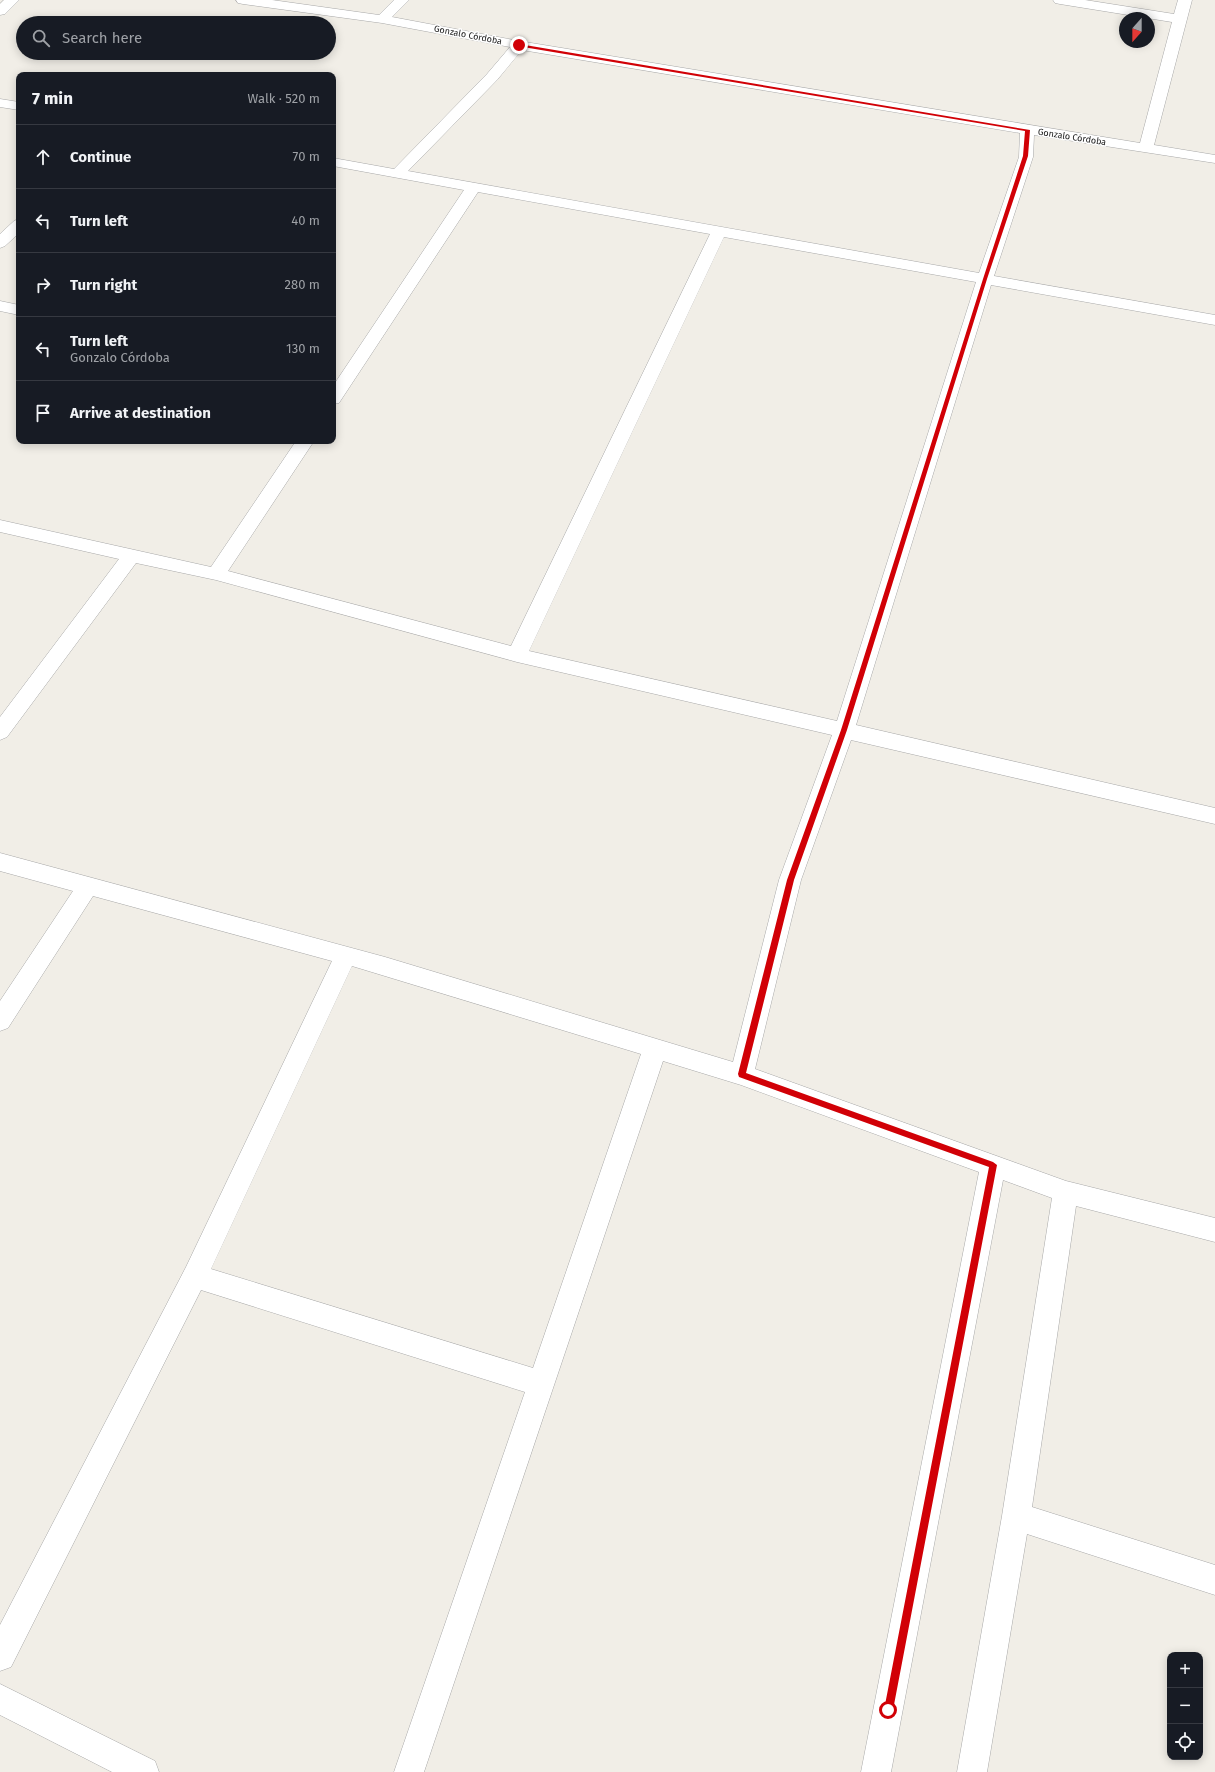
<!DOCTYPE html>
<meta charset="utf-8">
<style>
body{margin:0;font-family:"Fira Sans",sans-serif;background:#242831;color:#f1f3f6}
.controls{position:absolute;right:12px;bottom:12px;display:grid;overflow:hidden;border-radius:8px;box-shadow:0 2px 10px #0003}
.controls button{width:36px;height:36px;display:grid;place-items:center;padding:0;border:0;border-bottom:1px solid #363941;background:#171b24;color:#f1f3f6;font:20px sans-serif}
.compass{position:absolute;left:1119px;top:12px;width:36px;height:36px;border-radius:50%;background:#171b24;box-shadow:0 2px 10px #0003;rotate:201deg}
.stop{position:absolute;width:12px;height:12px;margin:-9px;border:3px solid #d10006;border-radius:50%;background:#fff}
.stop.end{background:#d10006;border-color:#fff;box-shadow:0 1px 4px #0008}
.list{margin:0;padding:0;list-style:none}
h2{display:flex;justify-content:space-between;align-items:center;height:52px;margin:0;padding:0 16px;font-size:17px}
h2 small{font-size:13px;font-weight:400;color:#9ea1a6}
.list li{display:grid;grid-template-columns:26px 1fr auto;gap:12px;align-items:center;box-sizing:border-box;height:64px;padding:0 16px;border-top:1px solid #363941}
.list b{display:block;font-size:15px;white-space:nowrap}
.list p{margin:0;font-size:13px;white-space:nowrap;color:#9ea1a6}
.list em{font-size:13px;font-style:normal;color:#9ea1a6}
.icon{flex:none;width:22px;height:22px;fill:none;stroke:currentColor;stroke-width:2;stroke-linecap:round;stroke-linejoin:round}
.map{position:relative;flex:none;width:1215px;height:1772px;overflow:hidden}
.search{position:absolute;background:#171b24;box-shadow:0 2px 10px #0003;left:16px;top:16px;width:320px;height:44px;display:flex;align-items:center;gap:10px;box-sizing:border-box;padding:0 14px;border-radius:22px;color:#9ea1a6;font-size:15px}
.panel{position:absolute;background:#171b24;box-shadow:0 2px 10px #0003;left:16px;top:72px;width:320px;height:372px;border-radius:8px}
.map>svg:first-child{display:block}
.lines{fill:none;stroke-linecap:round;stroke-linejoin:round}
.minor-casing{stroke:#a8a8a8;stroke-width:1}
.minor{fill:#fff;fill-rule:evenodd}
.route{fill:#d10006}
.labels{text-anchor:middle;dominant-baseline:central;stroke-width:3;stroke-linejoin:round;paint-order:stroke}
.far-street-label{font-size:9px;fill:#212121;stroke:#fff}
</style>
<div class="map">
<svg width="1215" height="1772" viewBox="0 0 1215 1772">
<rect width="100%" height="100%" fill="#f1eee7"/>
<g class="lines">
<defs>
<g id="minor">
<polygon points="4,0 19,0 5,14 0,15 0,4"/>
<path d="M236,0h36l107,15 15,-15h15l-17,17 127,24 621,102 32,-121 -112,-18 -5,-1 -2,-3h32l89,14 4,-14h14l-38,145 61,10v8l-181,-28 -1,22 -39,119 221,39v10l-224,-40 -135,440 359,83v16l-364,-84 -50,140 -46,189 311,112 149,37v24l-139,-36 -44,301 183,58v30l-188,-61 -40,238h-30l45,-256 50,-318 -49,-18 -112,592h-30l118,-600 -238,-87 -78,-24 -239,711h-30l131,-380 -324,-102 -190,377 -11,4v-46l186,-358 146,-306 -239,-65 -85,132 -8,3v-30l73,-110 -73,-20v-18l385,104 348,105 46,-182 53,-145 -315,-73 -301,-82 -80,-17 -129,174 -7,3v-23l119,-158 -119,-27v-12l211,47 85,-126h18l-86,130 283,75 199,-412 -232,-42 -139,211 -6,1v-18l131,-196 -131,-24v-8l61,11 93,-95 23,-27 -128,-24 -139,-19 -5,-1zM522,50l498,83 -1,24 -40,116 -571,-102 89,-91zM724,237l252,45 -139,439 -308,-70zM352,966l289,88 -108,314 -322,-99z"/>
<polygon points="0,99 19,102 19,110 0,107"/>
<polygon points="19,219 19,233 5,246 0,248 0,234 14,221"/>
<polygon points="0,301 19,305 19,315 0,311"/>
<polygon points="0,1684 155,1761 159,1772 112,1772 0,1715"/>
</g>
</defs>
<!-- minor casing -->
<use href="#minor" class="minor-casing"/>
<!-- minor -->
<use href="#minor" class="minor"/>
</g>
<!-- route -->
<polygon class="route" points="519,44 1030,130 1028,156 987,279 847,730 794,880 746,1073 993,1162 997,1165 893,1710 891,1713 888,1714 885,1713 884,1710 989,1167 739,1077 738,1074 787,880 841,730 983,279 1023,156 1025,131 517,46"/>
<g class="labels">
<!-- far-street labels -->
<g class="far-street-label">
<text transform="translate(468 35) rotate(11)">Gonzalo Córdoba</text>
<text transform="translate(1072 137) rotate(9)">Gonzalo Córdoba</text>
</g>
</g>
</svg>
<div class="controls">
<button>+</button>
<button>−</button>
<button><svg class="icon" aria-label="locate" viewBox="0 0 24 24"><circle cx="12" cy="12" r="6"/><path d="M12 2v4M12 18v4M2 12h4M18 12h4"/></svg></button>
</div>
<svg class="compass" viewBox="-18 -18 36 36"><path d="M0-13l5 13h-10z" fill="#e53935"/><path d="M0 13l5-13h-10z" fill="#9ea1a6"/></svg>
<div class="stop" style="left:888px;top:1710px"></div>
<div class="stop end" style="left:519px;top:45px"></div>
<div class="search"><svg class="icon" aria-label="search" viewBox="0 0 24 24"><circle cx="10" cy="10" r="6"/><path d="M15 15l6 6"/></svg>Search here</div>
<section class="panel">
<h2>7 min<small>Walk · 520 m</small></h2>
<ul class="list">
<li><svg class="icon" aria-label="ahead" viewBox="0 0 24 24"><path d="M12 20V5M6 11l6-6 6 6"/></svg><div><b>Continue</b></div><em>70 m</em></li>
<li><svg class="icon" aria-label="left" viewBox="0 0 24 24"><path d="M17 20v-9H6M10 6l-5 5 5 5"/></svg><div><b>Turn left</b></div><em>40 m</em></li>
<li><svg class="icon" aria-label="right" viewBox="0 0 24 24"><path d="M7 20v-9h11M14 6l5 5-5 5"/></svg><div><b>Turn right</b></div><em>280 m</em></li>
<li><svg class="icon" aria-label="left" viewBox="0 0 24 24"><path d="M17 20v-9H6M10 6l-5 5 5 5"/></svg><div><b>Turn left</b><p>Gonzalo Córdoba</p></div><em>130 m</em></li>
<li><svg class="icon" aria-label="arrive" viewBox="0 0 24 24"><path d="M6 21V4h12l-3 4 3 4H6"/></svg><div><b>Arrive at destination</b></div></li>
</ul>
</section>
</div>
